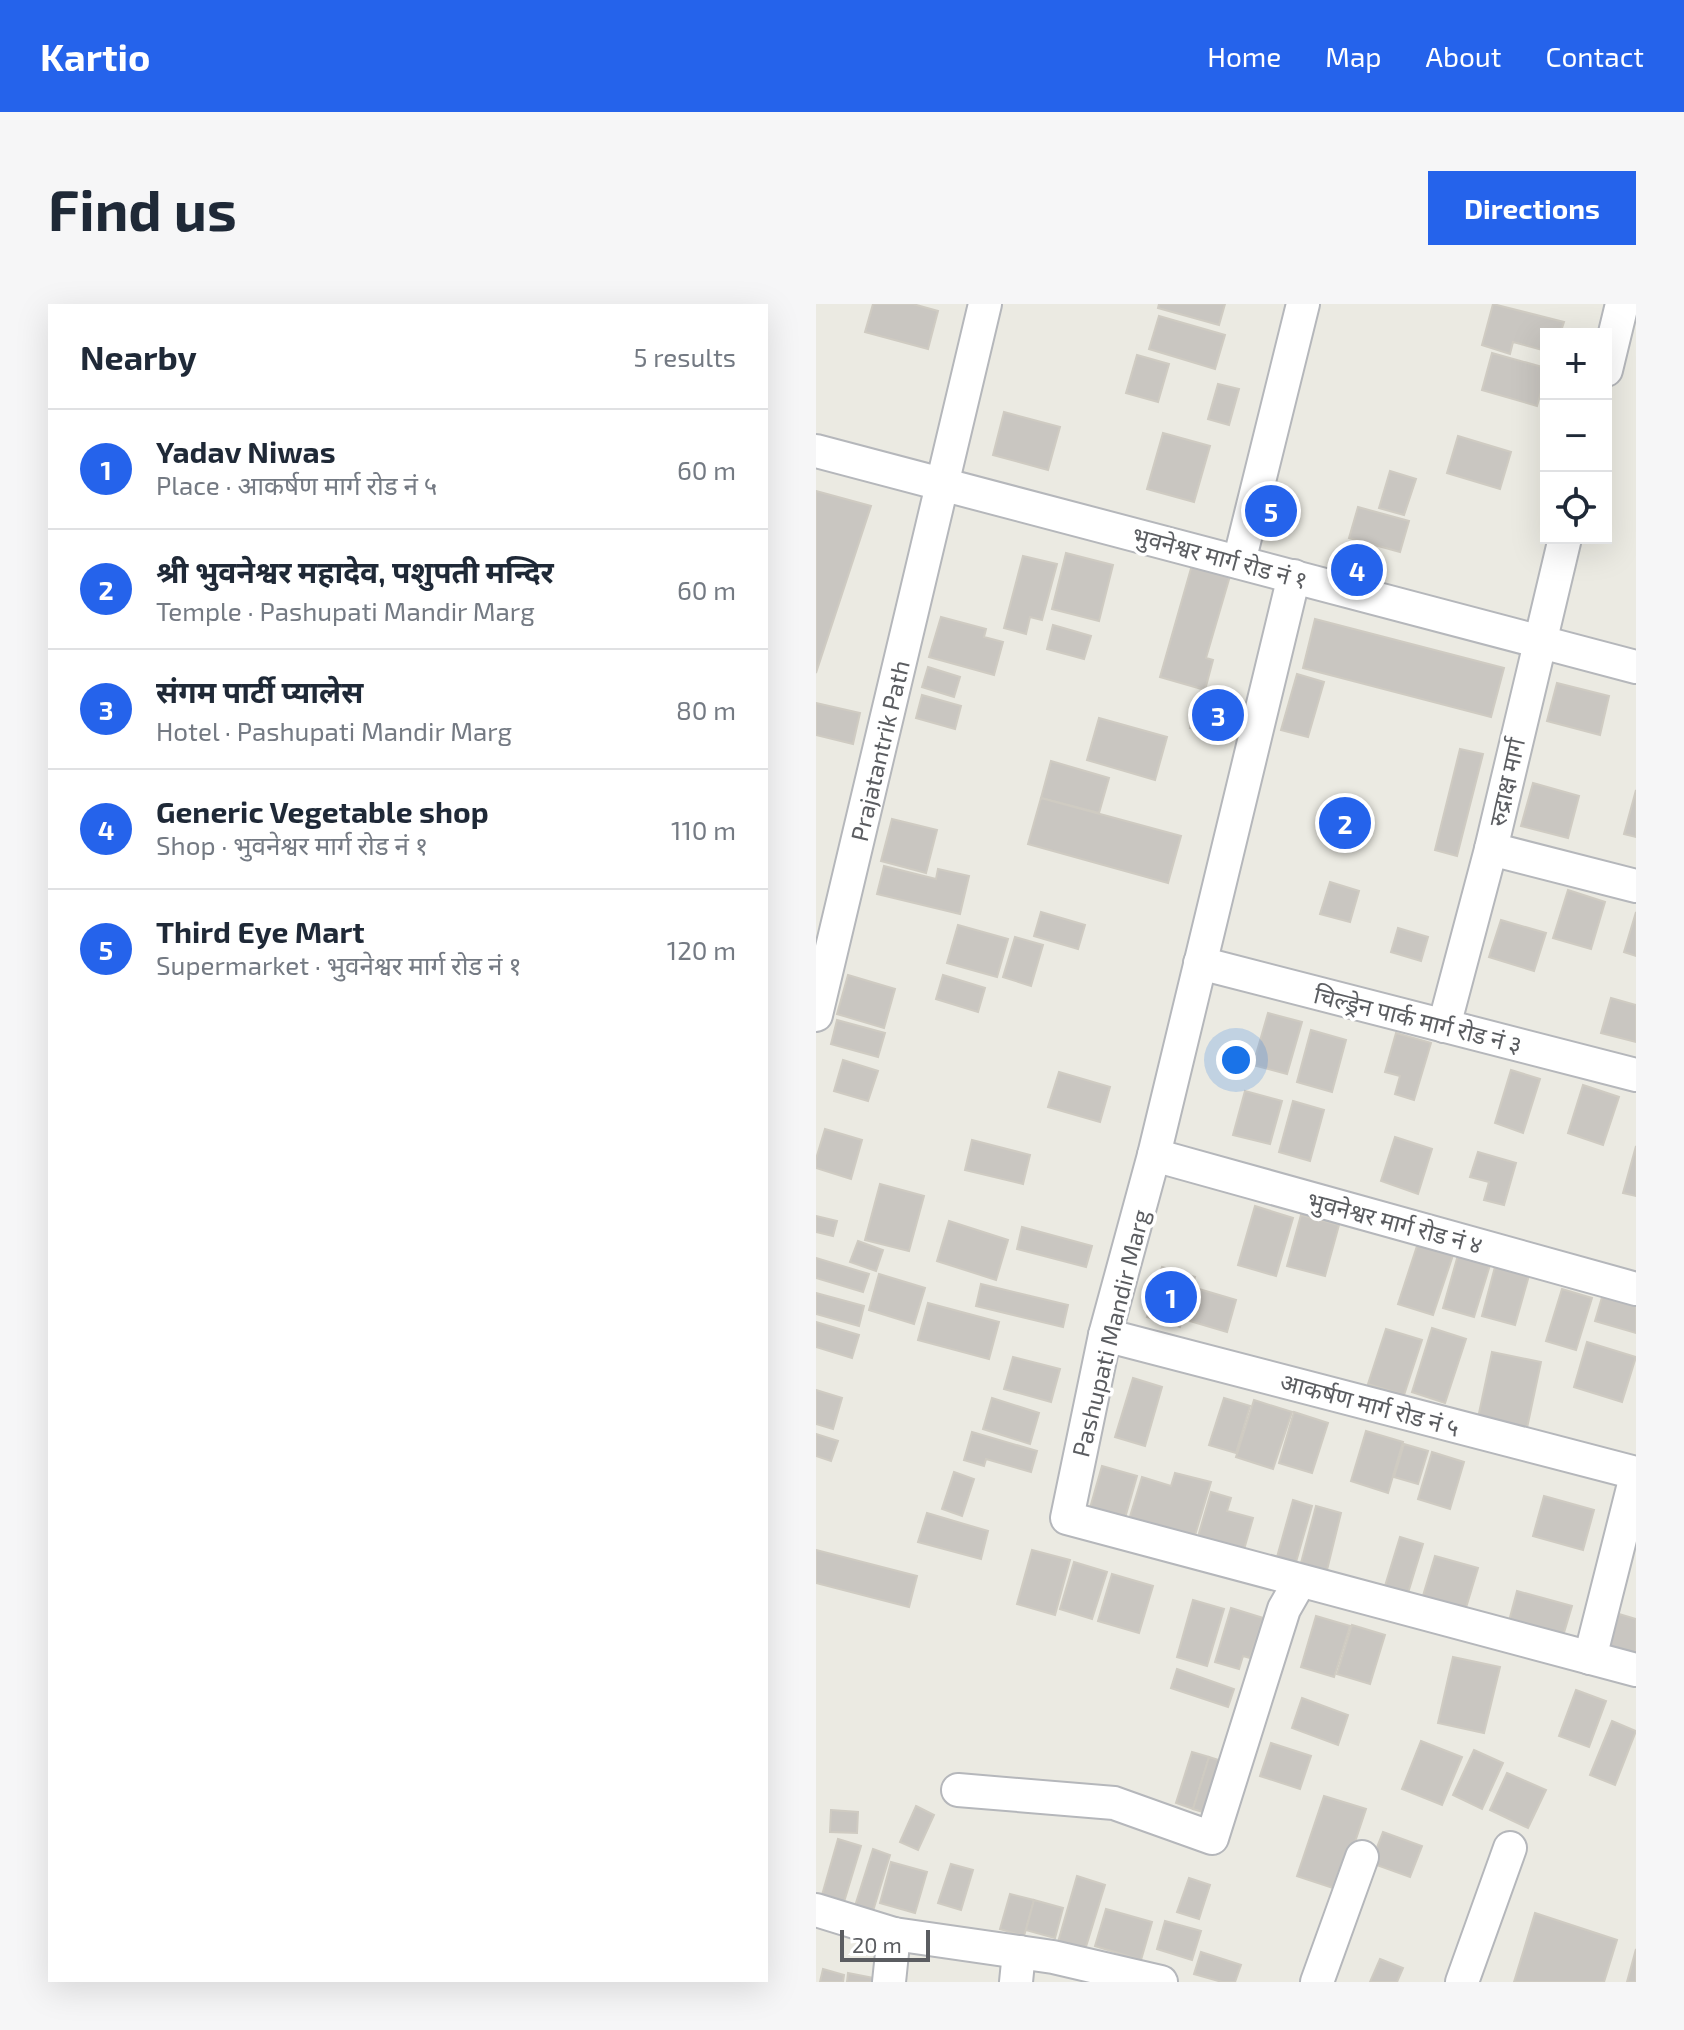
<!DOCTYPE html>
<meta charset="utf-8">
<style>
body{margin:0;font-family:"Exo 2","Noto Sans Devanagari",sans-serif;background:#f6f6f7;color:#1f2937}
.controls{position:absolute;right:24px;top:24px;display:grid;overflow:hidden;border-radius:0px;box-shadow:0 8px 32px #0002}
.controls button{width:72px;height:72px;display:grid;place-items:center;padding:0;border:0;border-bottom:2px solid #e0e1e3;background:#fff;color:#1f2937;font:40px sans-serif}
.scale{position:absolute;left:24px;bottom:20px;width:90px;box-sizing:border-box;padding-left:8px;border:4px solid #5b5d61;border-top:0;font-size:22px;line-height:28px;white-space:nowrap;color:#5b5d61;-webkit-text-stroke:6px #fff;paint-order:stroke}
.you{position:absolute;left:420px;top:756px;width:28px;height:28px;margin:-20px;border:6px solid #fff;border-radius:50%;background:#1a73e8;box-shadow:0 0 0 12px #1a73e833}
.badge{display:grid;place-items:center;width:52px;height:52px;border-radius:50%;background:#2563eb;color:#fff;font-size:26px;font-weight:700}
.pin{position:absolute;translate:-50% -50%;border:4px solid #fff;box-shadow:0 2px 8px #0006}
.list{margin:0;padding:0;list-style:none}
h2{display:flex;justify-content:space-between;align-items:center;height:104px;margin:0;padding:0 32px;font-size:34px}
h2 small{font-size:26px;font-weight:400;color:#747a83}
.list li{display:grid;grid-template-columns:52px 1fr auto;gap:24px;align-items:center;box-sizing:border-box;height:120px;padding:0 32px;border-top:2px solid #e0e1e3}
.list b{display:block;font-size:30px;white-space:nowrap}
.list p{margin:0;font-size:26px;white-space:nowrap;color:#747a83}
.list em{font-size:26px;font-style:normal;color:#747a83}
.icon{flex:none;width:44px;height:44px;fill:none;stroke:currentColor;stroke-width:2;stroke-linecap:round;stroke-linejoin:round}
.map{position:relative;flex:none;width:820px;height:1678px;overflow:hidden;border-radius:0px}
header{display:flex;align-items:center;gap:48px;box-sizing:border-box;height:112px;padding:0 40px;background:#2563eb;color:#fff}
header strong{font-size:38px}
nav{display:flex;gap:44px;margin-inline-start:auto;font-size:28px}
.intro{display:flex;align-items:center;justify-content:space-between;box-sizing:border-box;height:192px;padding:0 48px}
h1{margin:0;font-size:56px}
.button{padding:20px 36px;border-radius:0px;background:#2563eb;color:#fff;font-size:28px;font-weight:700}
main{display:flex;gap:48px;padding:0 48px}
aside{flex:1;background:#fff;border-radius:0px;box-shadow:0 8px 32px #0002}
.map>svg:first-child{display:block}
.building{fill:#c9c6c1;stroke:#cfcbc2;stroke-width:2}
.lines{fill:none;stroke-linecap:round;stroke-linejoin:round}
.minor-casing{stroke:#b5b7bb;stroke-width:36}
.minor{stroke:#fff;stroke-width:32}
.labels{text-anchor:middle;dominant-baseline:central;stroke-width:7;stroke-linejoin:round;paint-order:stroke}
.street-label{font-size:24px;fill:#5b5d61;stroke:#fff}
</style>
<header>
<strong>Kartio</strong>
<nav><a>Home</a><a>Map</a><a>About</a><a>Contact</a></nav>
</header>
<div class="intro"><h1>Find us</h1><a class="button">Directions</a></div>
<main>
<aside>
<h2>Nearby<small>5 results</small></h2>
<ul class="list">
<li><span class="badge">1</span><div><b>Yadav Niwas</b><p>Place · आकर्षण मार्ग रोड नं ५</p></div><em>60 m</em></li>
<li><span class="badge">2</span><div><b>श्री भुवनेश्वर महादेव, पशुपती मन्दिर</b><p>Temple · Pashupati Mandir Marg</p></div><em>60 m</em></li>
<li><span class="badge">3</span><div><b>संगम पार्टी प्यालेस</b><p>Hotel · Pashupati Mandir Marg</p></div><em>80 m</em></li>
<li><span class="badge">4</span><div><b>Generic Vegetable shop</b><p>Shop · भुवनेश्वर मार्ग रोड नं १</p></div><em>110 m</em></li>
<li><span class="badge">5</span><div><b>Third Eye Mart</b><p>Supermarket · भुवनेश्वर मार्ग रोड नं १</p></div><em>120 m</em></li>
</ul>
</aside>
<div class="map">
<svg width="820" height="1678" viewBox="0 0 820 1678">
<rect width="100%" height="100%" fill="#ebeae2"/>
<!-- building -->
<g class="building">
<polygon points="57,0 97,0 122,7 112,45 49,28"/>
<polygon points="343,0 409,0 403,21 342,4"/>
<polygon points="677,0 748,18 744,30 730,30 730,47 697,38 694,50 666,41"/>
<polygon points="343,12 409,31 399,65 333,45"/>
<polygon points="676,49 730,64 730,71 721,102 666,86"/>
<polygon points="321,51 353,60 342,98 310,89"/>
<polygon points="402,80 423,85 413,121 392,115"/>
<polygon points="188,108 244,123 232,166 177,151"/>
<polygon points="347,129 394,142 378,198 331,185"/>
<polygon points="642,132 695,148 684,185 631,169"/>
<polygon points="574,167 600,175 588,211 563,204"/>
<polygon points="0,187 55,202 0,369"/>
<polygon points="542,203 593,217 584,248 533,234"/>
<polygon points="250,249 297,261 283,317 236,305"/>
<polygon points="207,252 241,260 226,316 214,313 210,330 188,324"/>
<polygon points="376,261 414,272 390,354 397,356 389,386 344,373"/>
<polygon points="125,313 170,325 168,333 187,338 178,371 113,353"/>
<polygon points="499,315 688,364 675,413 487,364"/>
<polygon points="237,321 275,332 268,355 231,345"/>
<polygon points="112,363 144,373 138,393 106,383"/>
<polygon points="481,370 508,378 492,433 465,426"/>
<polygon points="741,379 793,392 784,431 731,417"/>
<polygon points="384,388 420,398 411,434 374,424"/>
<polygon points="106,391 145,402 139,425 100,414"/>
<polygon points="0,399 44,409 37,440 0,431"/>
<polygon points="283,414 351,433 339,476 271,456"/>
<polygon points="644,445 667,450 641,552 619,546"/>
<polygon points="235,457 293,474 283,509 225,494"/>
<polygon points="717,479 763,492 752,534 705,522"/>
<polygon points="820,486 820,533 808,530"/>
<polygon points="225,494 365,532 352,579 212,540"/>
<polygon points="76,515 121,526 110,569 65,557"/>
<polygon points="68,562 120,575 122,565 153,572 144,610 61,590"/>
<polygon points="514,578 543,587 534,618 504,610"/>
<polygon points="752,586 789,598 775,645 737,634"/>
<polygon points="225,608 269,621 262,645 218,632"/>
<polygon points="820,608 820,652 808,648"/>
<polygon points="685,616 730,629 718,667 673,653"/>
<polygon points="142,621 192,635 181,673 131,659"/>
<polygon points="582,624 612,633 605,657 575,648"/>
<polygon points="199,633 227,641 215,682 187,673"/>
<polygon points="32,671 79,685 68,724 21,710"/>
<polygon points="127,671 169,684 162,708 120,695"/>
<polygon points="795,694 820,701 820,738 785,729"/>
<polygon points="452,709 486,718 471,770 437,761"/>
<polygon points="21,716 69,729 62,753 15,740"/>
<polygon points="495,726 530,736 516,788 481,778"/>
<polygon points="580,729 615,739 598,796 579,790 584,772 569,768"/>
<polygon points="27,756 62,767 52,797 18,787"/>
<polygon points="695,766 724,775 707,829 679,819"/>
<polygon points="243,768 294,783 284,818 232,803"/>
<polygon points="767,781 803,793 787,841 752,829"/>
<polygon points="429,787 466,797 454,840 417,831"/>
<polygon points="477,797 508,806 494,857 463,848"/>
<polygon points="9,825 46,836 35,875 0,864 0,855"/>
<polygon points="579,833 616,845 602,890 565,877"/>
<polygon points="156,836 214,851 207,880 149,866"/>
<polygon points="820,842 820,892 807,889"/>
<polygon points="662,848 700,859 688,901 668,896 673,878 654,873"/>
<polygon points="64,880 108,892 93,947 49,936"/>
<polygon points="439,902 477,914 460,972 422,961"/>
<polygon points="485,911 523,921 509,972 471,962"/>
<polygon points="0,912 21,917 17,932 0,928"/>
<polygon points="133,917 192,936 180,976 121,957"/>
<polygon points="206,923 276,942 270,963 201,945"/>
<polygon points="42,937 67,946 60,967 34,958"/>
<polygon points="602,939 637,951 617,1011 582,1000"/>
<polygon points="642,951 674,961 658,1013 627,1004"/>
<polygon points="0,954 53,970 47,988 0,974"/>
<polygon points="680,959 714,968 699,1021 666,1012"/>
<polygon points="346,963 379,973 364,1023 331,1013"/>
<polygon points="63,970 109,984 98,1020 53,1006"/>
<polygon points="165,980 252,1001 247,1023 160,1002"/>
<polygon points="383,985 420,996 411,1028 374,1017"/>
<polygon points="746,985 776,994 760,1046 730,1037"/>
<polygon points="0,989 48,1002 43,1022 0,1010"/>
<polygon points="787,990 820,999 820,1029 779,1017"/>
<polygon points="112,999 183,1018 173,1055 102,1036"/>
<polygon points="0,1018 43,1031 36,1054 0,1043"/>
<polygon points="616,1024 650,1035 629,1099 596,1088"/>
<polygon points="570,1025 606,1036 588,1091 552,1080"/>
<polygon points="771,1038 820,1053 806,1098 758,1083"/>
<polygon points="676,1048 725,1058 711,1124 662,1114"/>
<polygon points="197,1053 244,1065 235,1098 188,1085"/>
<polygon points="317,1074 346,1083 329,1142 299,1133"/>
<polygon points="0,1086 26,1094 17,1125 0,1120"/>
<polygon points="176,1094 223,1109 214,1140 167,1125"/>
<polygon points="408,1094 434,1102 420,1149 393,1141"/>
<polygon points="438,1096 476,1108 457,1165 420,1153"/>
<polygon points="478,1108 512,1119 496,1169 463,1159"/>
<polygon points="550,1127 587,1138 572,1189 535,1177"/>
<polygon points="156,1128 221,1147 215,1168 170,1155 168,1162 148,1156"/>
<polygon points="0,1130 22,1137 15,1157 0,1152"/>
<polygon points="588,1140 612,1147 602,1180 578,1173"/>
<polygon points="616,1148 648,1158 634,1205 602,1195"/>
<polygon points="286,1162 321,1172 307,1221 272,1211"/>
<polygon points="138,1168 158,1175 146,1212 126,1205"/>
<polygon points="359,1169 395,1178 377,1238 312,1219 326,1173 355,1182"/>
<polygon points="395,1188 415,1194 411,1207 437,1214 427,1249 381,1236"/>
<polygon points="728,1192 778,1206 767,1246 717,1232"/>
<polygon points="477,1196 496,1202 480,1258 461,1253"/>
<polygon points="500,1202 525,1209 511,1266 485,1259"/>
<polygon points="111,1209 172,1227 165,1255 102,1238"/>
<polygon points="584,1233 607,1240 592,1289 569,1282"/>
<polygon points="0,1246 101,1272 93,1303 0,1279"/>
<polygon points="216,1246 254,1256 239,1311 201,1300"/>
<polygon points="619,1252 662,1264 649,1307 606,1295"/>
<polygon points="258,1258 291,1268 276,1315 244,1305"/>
<polygon points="296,1270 337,1282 323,1329 282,1317"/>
<polygon points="701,1287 756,1302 747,1332 693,1317"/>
<polygon points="377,1296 408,1305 391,1362 361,1353"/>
<polygon points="415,1304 447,1314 434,1354 427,1352 423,1365 399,1358"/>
<polygon points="803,1310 820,1315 820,1347 817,1358 791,1351"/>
<polygon points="500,1312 534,1322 518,1373 485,1363"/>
<polygon points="536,1321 569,1331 554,1380 521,1370"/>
<polygon points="637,1353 684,1363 668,1429 622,1419"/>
<polygon points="361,1365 418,1385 412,1403 355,1384"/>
<polygon points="760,1386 790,1397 773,1443 743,1432"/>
<polygon points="486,1394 532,1411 522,1441 476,1424"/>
<polygon points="796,1417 820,1427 799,1481 774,1471"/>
<polygon points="605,1437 646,1453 626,1501 586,1485"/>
<polygon points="455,1439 495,1452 484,1485 444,1472"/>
<polygon points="658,1446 687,1459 666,1505 637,1491"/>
<polygon points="376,1448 393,1453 377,1505 360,1499"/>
<polygon points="393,1453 425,1463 397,1511 377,1505"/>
<polygon points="691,1469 730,1486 712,1524 674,1506"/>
<polygon points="508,1492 550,1505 523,1586 481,1572"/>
<polygon points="100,1502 118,1511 102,1546 84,1538"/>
<polygon points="15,1506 42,1508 41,1529 14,1528"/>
<polygon points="567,1528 606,1542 594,1573 555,1559"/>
<polygon points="22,1535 45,1542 28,1598 6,1591"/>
<polygon points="57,1545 74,1551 57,1607 39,1602"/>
<polygon points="75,1558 111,1568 99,1609 64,1599"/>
<polygon points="135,1560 157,1566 145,1606 122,1599"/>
<polygon points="261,1572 289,1581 269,1646 242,1638"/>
<polygon points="373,1574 394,1581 383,1615 361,1608"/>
<polygon points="194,1590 218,1596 208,1632 184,1625"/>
<polygon points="218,1596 247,1604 239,1634 210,1626"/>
<polygon points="290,1605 336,1618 325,1656 279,1642"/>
<polygon points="719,1609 801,1636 788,1678 698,1678"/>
<polygon points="349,1617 385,1627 376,1656 341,1645"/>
<polygon points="820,1645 820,1678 811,1678"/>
<polygon points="385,1648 425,1661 419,1678 406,1678 378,1670"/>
<polygon points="564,1655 587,1664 581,1678 554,1678"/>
<polygon points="7,1665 28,1671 27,1678 4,1678"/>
<polygon points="32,1669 58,1674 58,1678 31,1678"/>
</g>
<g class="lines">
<defs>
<g id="minor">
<polyline points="790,66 806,0"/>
<polyline points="0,147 820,363"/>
<polyline points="423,258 487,0"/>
<polyline points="478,272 338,851 289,1031 251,1214 820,1366"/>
<polyline points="675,545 820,582"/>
<polyline points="384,659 820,771"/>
<path id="s1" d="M0,711l169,-711"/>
<polyline points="628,722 675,545 749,234"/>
<polyline points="338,851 820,985"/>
<polyline points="289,1031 820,1169"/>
<polyline points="774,1354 820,1172"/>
<polyline points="142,1486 298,1499 396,1534 468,1305 484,1277"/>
<polyline points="0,1606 78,1630 237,1653 345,1678"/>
<polyline points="73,1678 78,1630"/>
<polyline points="200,1678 203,1648"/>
<polyline points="501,1678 546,1553"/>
<polyline points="646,1678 694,1544"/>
</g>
</defs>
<!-- minor casing -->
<use href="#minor" class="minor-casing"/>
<!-- minor -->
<use href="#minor" class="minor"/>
</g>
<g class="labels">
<!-- street labels -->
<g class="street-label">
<text transform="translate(404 253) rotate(15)">भुवनेश्वर मार्ग रोड नं १</text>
<text stroke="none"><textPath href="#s1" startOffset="272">Prajatantrik Path</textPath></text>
<text transform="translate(690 478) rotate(-77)">रुद्राक्ष मार्ग</text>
<text transform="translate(602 715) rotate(14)">चिल्ड्रेन पार्क मार्ग रोड नं ३</text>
<text transform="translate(579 918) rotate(15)">भुवनेश्वर मार्ग रोड नं ४</text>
<text transform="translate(294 1029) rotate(-76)">Pashupati Mandir Marg</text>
<text transform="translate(554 1100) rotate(15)">आकर्षण मार्ग रोड नं ५</text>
</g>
</g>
</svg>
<div class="controls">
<button>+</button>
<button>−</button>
<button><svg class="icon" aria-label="locate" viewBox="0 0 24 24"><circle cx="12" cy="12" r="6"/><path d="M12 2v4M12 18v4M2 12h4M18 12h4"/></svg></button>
</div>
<div class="scale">20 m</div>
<div class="you"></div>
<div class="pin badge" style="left:355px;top:993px">1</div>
<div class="pin badge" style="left:529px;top:519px">2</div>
<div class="pin badge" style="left:402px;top:411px">3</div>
<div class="pin badge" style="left:541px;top:266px">4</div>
<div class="pin badge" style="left:455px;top:207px">5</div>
</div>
</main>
